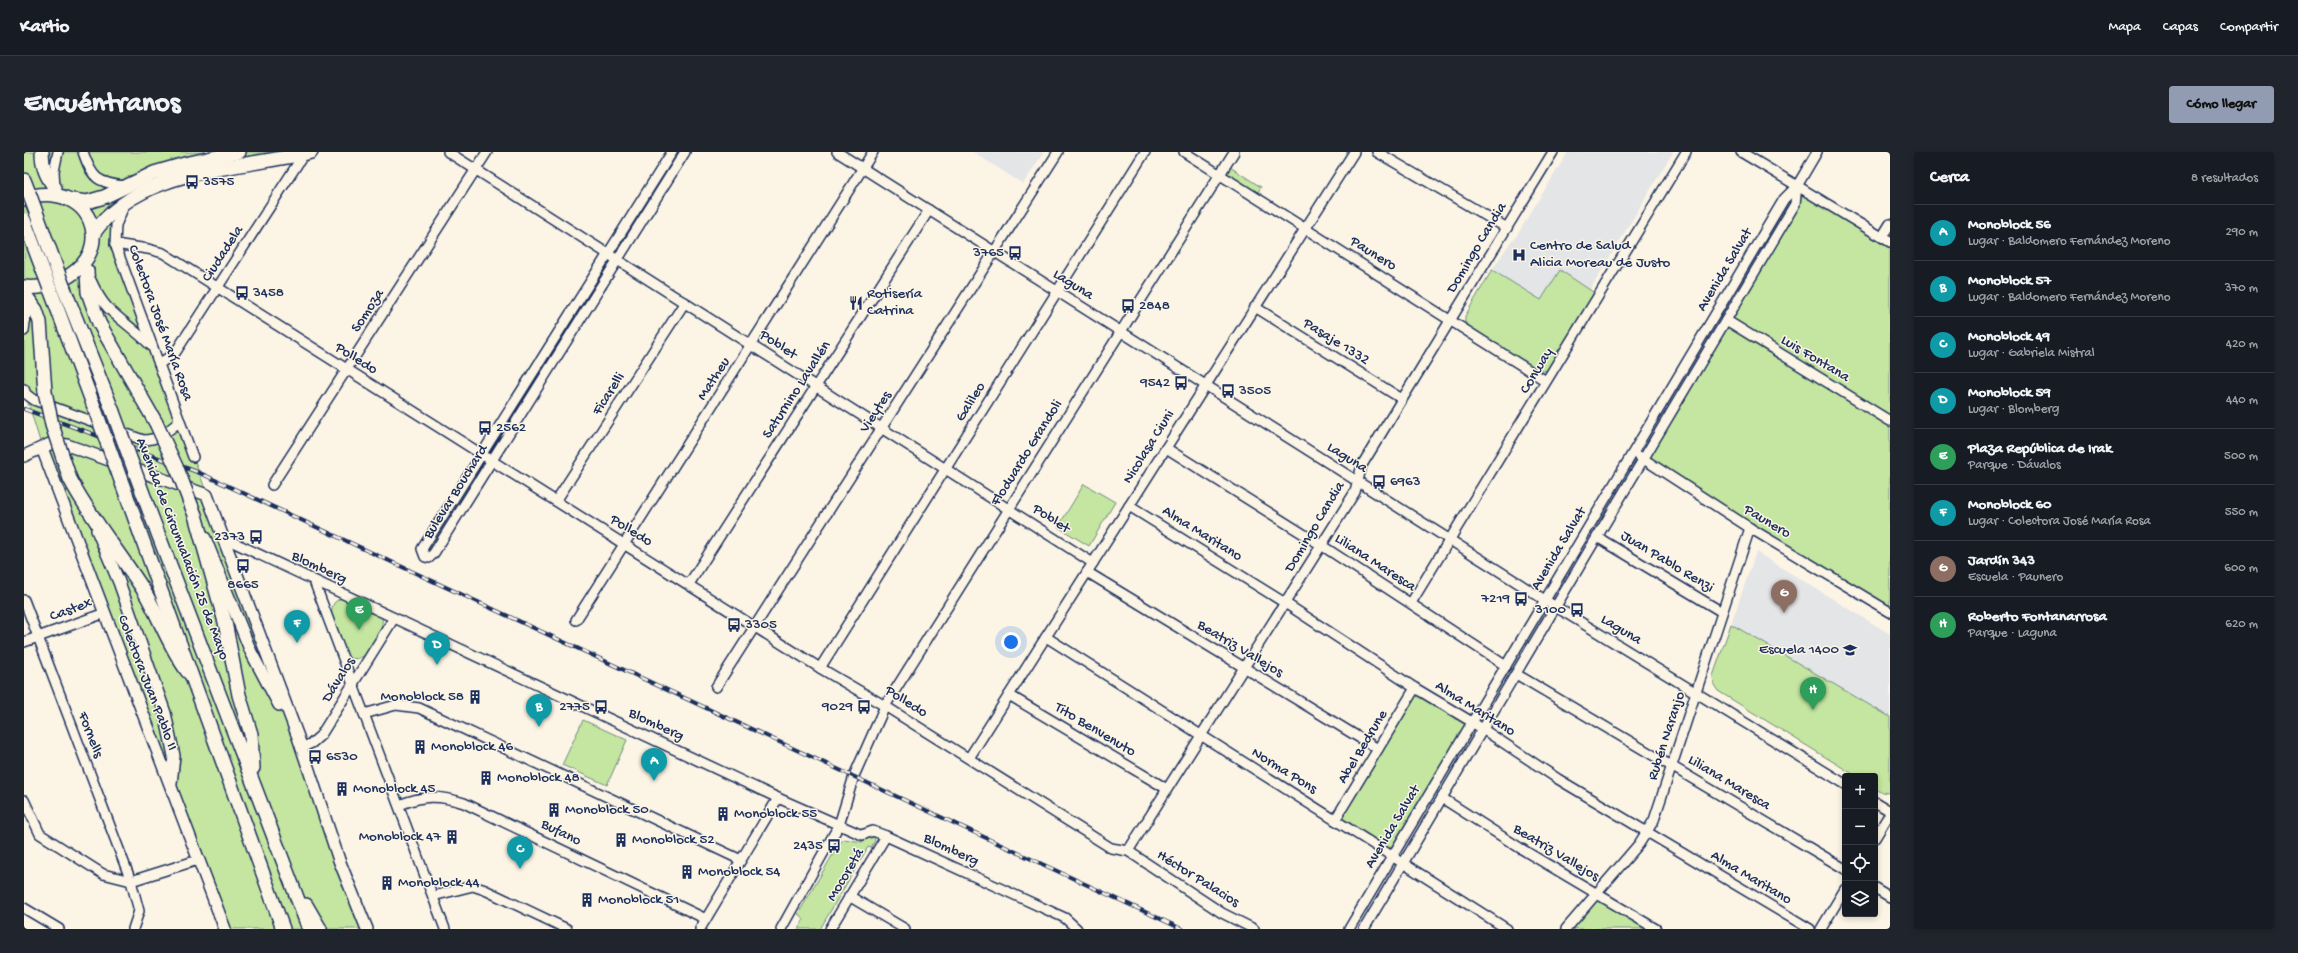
<!DOCTYPE html>
<html lang="es">
<meta charset="utf-8">
<style>
body{margin:0;font-family:"Gochi Hand",sans-serif;background:#20242c;color:#f1f3f6}
.controls{position:absolute;right:12px;bottom:12px;display:grid;overflow:hidden;border-radius:4px;box-shadow:0 2px 6px #0003}
.controls button{width:36px;height:36px;display:grid;place-items:center;padding:0;border:0;border-bottom:1px solid #363941;background:#171b24;color:#f1f3f6;font:20px sans-serif}
.you{position:absolute;left:987px;top:490px;width:14px;height:14px;margin:-10px;border:3px solid #fff;border-radius:50%;background:#1a73e8;box-shadow:0 0 0 6px #1a73e833}
.badge{display:grid;place-items:center;width:26px;height:26px;border-radius:50%;background:#919bb2;color:#fff;font-size:13px;font-weight:700}
.pin{position:absolute;translate:-50% -33px;filter:drop-shadow(0 1px 2px #0008)}
.pin::after{content:'';position:absolute;top:21px;width:14px;height:12px;background:inherit;clip-path:polygon(0 0,100% 0,50% 100%)}
.list{margin:0;padding:0;list-style:none}
h2{display:flex;justify-content:space-between;align-items:center;height:52px;margin:0;padding:0 16px;font-size:17px}
h2 small{font-size:13px;font-weight:400;color:#9ea1a6}
.list li{display:grid;grid-template-columns:26px 1fr auto;gap:12px;align-items:center;box-sizing:border-box;height:56px;padding:0 16px;border-top:1px solid #363941}
.list b{display:block;font-size:15px;white-space:nowrap}
.list p{margin:0;font-size:13px;white-space:nowrap;color:#9ea1a6}
.list em{font-size:13px;font-style:normal;color:#9ea1a6}
.icon{flex:none;width:22px;height:22px;fill:none;stroke:currentColor;stroke-width:2;stroke-linecap:round;stroke-linejoin:round}
.map{position:relative;flex:none;width:1866px;height:777px;overflow:hidden;border-radius:4px}
header{display:flex;align-items:center;gap:24px;box-sizing:border-box;height:56px;padding:0 20px;background:#171b24;border-bottom:1px solid #363941}
header strong{font-size:19px}
nav{display:flex;gap:22px;margin-inline-start:auto;font-size:14px}
.intro{display:flex;align-items:center;justify-content:space-between;box-sizing:border-box;height:96px;padding:0 24px}
h1{margin:0;font-size:28px}
.button{padding:10px 18px;border-radius:4px;background:#919bb2;color:#111;font-size:14px;font-weight:700}
main{display:flex;gap:24px;padding:0 24px}
aside{flex:1;background:#171b24;border-radius:4px;box-shadow:0 2px 6px #0003}
.map>svg:first-child{display:block}
.built{fill:#e3e5e7}
.green{fill:#c4e6a0;stroke:#708a7f}
.lines{fill:none;stroke-linecap:round;stroke-linejoin:round}
.minor-casing{stroke:#1b2f5e;stroke-width:12}
.major-casing{stroke:#1b2f5e;stroke-width:14}
.highway-casing{stroke:#1b2f5e;stroke-width:16}
.minor{stroke:#fcf5e5;stroke-width:9}
.major{stroke:#fcf5e5;stroke-width:11}
.highway{stroke:#fcf5e5;stroke-width:13}
.rail-casing{stroke:#1b2f5e;stroke-width:4}
.rail{stroke:#fcf5e5;stroke-width:2.5;stroke-dasharray:8;stroke-linecap:butt}
.highway-bridge-casing{stroke:#1b2f5e;stroke-width:16;stroke-linecap:butt}
.highway-bridge{stroke:#fcf5e5;stroke-width:13}
.labels{text-anchor:middle;dominant-baseline:central;stroke-width:3;stroke-linejoin:round;paint-order:stroke}
.poi-label{font-size:15px;fill:#1b2f5e;stroke:#fcf5e5;text-anchor:start}
.street-label{font-size:15px;fill:#1b2f5e;stroke:#fcf5e5}
</style>
<header>
<strong>Kartio</strong>
<nav><a>Mapa</a><a>Capas</a><a>Compartir</a></nav>
</header>
<div class="intro"><h1>Encuéntranos</h1><a class="button">Cómo llegar</a></div>
<main>
<div class="map">
<svg width="1866" height="777" viewBox="0 0 1866 777">
<rect width="100%" height="100%" fill="#fcf5e5"/>
<filter id="ink" filterUnits="userSpaceOnUse"><feTurbulence type="fractalNoise" baseFrequency=".025" numOctaves="2"/><feDisplacementMap in="SourceGraphic" scale="8" xChannelSelector="R" yChannelSelector="G"/><feConvolveMatrix kernelMatrix="1 2 1 2 8 2 1 2 1" color-interpolation-filters="sRGB"/></filter>
<g filter="url(#ink)">
<!-- built -->
<g class="built">
<polygon points="949,0 1020,0 999,32"/>
<polygon points="1544,0 1649,0 1566,138 1536,119 1517,148 1468,118 1488,88 1490,88"/>
<polygon points="1732,400 1866,482 1866,565 1707,472"/>
</g>
<!-- green -->
<g class="green">
<polygon points="0,0 287,0 101,34 104,47 96,61 91,92 343,777 201,777 18,296 0,237"/>
<polygon points="653,0 657,0 598,92 595,90"/>
<polygon points="1206,15 1237,35 1233,42 1202,22"/>
<polygon points="1773,34 1866,90 1866,460 1619,307 1771,52"/>
<polygon points="577,116 581,118 475,287 472,284"/>
<polygon points="1468,118 1517,148 1536,118 1572,142 1526,217 1520,219 1513,218 1441,173 1441,164"/>
<polygon points="456,310 460,312 406,400 401,398"/>
<polygon points="1060,332 1091,350 1065,394 1034,375"/>
<path d="M319,446l39,19c3,16 -17,52 -35,39 -6,-15 -29,-53 -4,-58z"/>
<polygon points="1707,472 1866,565 1866,639 1864,641 1858,640 1851,636 1851,624 1832,624 1694,539 1690,533 1689,524"/>
<polygon points="1392,541 1442,571 1366,697 1317,667"/>
<polygon points="559,568 603,588 583,633 538,613"/>
<polygon points="848,682 851,688 847,696 844,695 796,777 774,777 780,767 774,762 815,692 820,687 838,690"/>
<polygon points="1573,742 1632,777 1542,777"/>
</g>
<g class="lines">
<defs>
<g id="minor">
<path d="M59,0c9,26 14,31 42,34"/>
<polyline points="424,0 1069,411"/>
<polyline points="648,0 398,397 401,405 405,406 410,401 661,0"/>
<polyline points="813,0 1532,455 1821,632"/>
<polyline points="1160,0 1522,229"/>
<polyline points="1353,0 1483,76"/>
<polyline points="1717,0 1866,90"/>
<polyline points="31,36 30,19 34,0"/>
<polyline points="100,54 92,73 91,92 169,305"/>
<polyline points="1858,85 1866,72"/>
<polyline points="91,92 124,97 139,101 796,516 861,554 1087,696 1104,699 1198,761 1230,777"/>
<path d="M65,124c5,11 10,23 19,32 13,13 29,23 42,37"/>
<polyline points="1231,155 1378,247"/>
<polyline points="1702,168 1866,269"/>
<polyline points="0,179 3,154 2,144"/>
<polyline points="135,212 151,201 280,2"/>
<path d="M0,237l2,5 8,6 109,40c16,0 25,-9 37,-19"/>
<polyline points="1142,296 1297,393 1482,514"/>
<polyline points="1615,304 1726,376 1866,460"/>
<polyline points="248,333 463,0"/>
<polyline points="532,349 661,150"/>
<polyline points="1105,354 1261,451 1391,536 1448,570 1534,627 1786,777"/>
<polyline points="198,385 754,646 838,683 849,679 862,684 1041,766 1053,777"/>
<polyline points="1573,385 1698,460"/>
<polyline points="1063,420 1354,597"/>
<polyline points="290,429 421,777"/>
<polyline points="665,432 905,58"/>
<polyline points="0,448 107,729 115,759 109,777"/>
<polyline points="1387,451 1662,0"/>
<polyline points="552,468 849,0"/>
<polyline points="1022,485 1483,777"/>
<polyline points="0,490 81,461"/>
<polyline points="796,516 1121,0"/>
<polyline points="1492,522 1821,717"/>
<polyline points="692,535 1034,0"/>
<polyline points="985,543 1143,637"/>
<polyline points="340,562 372,553 395,556 717,708"/>
<polyline points="277,596 288,591 297,583 370,466"/>
<polyline points="945,606 1330,0"/>
<polyline points="1418,646 1496,696 1632,777"/>
<polyline points="0,648 16,682 79,722 107,729 174,708"/>
<polyline points="1851,650 1866,659"/>
<path d="M375,653c25,-10 40,-10 65,-2l242,116"/>
<polyline points="1311,668 1391,536"/>
<polyline points="1851,686 1866,661"/>
<polyline points="1104,699 1331,340 1338,313 1529,0"/>
<polyline points="1851,736 1866,745"/>
<polyline points="409,744 449,734 461,738 543,777"/>
<polyline points="825,744 881,777"/>
<polyline points="0,756 35,777"/>
<polyline points="676,777 754,646"/>
<polyline points="757,777 815,673 830,624 861,554 1210,0"/>
<polyline points="806,777 862,684"/>
<polyline points="1325,777 1760,47 1773,34 1793,0"/>
<polyline points="1340,777 1771,52 1773,34"/>
<polyline points="1542,777 1615,692 1630,668 1726,376"/>
<polyline points="1797,777 1821,737"/>
</g>
<g id="major">
<polyline points="18,296 201,777"/>
<polyline points="0,304 28,291 43,293 183,343 274,585 315,708 343,777"/>
<polyline points="73,378 95,430 141,561 150,604 147,632"/>
<polyline points="181,386 227,500 255,553"/>
</g>
<g id="highway">
<path d="M18,0c0,14 4,24 13,36"/>
<polyline points="0,28 5,41"/>
<path d="M0,47c28,-12 65,0 69,34 3,35 -39,58 -69,54"/>
<polyline points="48,48 63,50 80,45 130,21 161,12 215,0"/>
<path d="M69,82c47,-68 146,-64 218,-82"/>
<polyline points="63,119 64,140 75,171 132,271"/>
<polyline points="39,134 89,260"/>
<polyline points="26,137 69,252"/>
<polyline points="2,144 12,158 16,170 21,240"/>
<path d="M46,327c21,40 50,74 74,112 16,27 25,56 44,81"/>
<polyline points="102,342 259,777"/>
<polyline points="125,358 285,777"/>
<polyline points="171,363 201,470 215,543 227,582 229,616"/>
<polyline points="282,753 296,777"/>
</g>
</defs>
<!-- minor casing -->
<use href="#minor" class="minor-casing"/>
<!-- major casing -->
<use href="#major" class="major-casing"/>
<!-- highway casing -->
<use href="#highway" class="highway-casing"/>
<!-- minor -->
<use href="#minor" class="minor"/>
<!-- major -->
<use href="#major" class="major"/>
<!-- highway -->
<use href="#highway" class="highway"/>
<defs>
<polyline id="rail" points="0,257 176,321 1158,777"/>
</defs>
<!-- rail casing -->
<use href="#rail" class="rail-casing"/>
<!-- rail -->
<use href="#rail" class="rail"/>
<defs>
<g id="highway-bridge">
<polyline points="5,41 39,134"/>
<polyline points="0,68 26,137"/>
<polyline points="21,240 28,273 46,327"/>
<polyline points="69,252 102,342"/>
<polyline points="89,260 125,358"/>
<polyline points="132,271 154,319 171,363"/>
</g>
</defs>
<!-- highway-bridge casing -->
<use href="#highway-bridge" class="highway-bridge-casing"/>
<!-- highway-bridge -->
<use href="#highway-bridge" class="highway-bridge"/>
</g>
</g>
<!-- icons -->
<defs>
<symbol id="bus-bare" viewBox="-9 -9 18 18"><path d="M-5-6H5V4H4V6H2V4H-2V6H-4V4H-5ZM-3.5-4V0h7V-4ZM-3.5 1.2v1.5H-2V1.2ZM2 1.2v1.5H3.5V1.2Z" fill="#1b2f5e" stroke="#fcf5e5" stroke-width="2.5" paint-order="stroke"/></symbol>
<symbol id="hospital-bare" viewBox="-9 -9 18 18"><path d="M-5-5h3v3.5h4V-5h3V5h-3V1.5h-4V5h-3Z" fill="#1b2f5e" stroke="#fcf5e5" stroke-width="2.5" paint-order="stroke"/></symbol>
<symbol id="restaurant-bare" viewBox="-9 -9 18 18"><path d="M-5-6h1v4h1v-4h1v4h1v-4h1v5L-1.5 .5V6h-2V.5L-5-1ZM5-6V6H3V1.5H1.5Q1.5-4 5-6Z" fill="#1b2f5e" stroke="#fcf5e5" stroke-width="2.5" paint-order="stroke"/></symbol>
<symbol id="school-bare" viewBox="-9 -9 18 18"><path d="M0-5L7-2L0 1L-7-2ZM-4 1L0 2.5L4 1V4Q0 6-4 4Z" fill="#1b2f5e" stroke="#fcf5e5" stroke-width="2.5" paint-order="stroke"/></symbol>
<symbol id="building-bare" viewBox="-9 -9 18 18"><path d="M-4-6H4V6H1V3H-1V6H-4ZM-2.5-4.3h1.7v1.8h-1.7ZM.8-4.3h1.7v1.8H.8ZM-2.5-1h1.7V.8h-1.7ZM.8-1h1.7V.8H.8Z" fill="#1b2f5e" stroke="#fcf5e5" stroke-width="2.5" paint-order="stroke"/></symbol>
</defs>
<g fill-rule="evenodd">
<use href="#bus-bare" x="158" y="20" width="20" height="20"/>
<use href="#bus-bare" x="981" y="91" width="20" height="20"/>
<use href="#hospital-bare" x="1485" y="93" width="20" height="20"/>
<use href="#bus-bare" x="208" y="131" width="20" height="20"/>
<use href="#restaurant-bare" x="822" y="141" width="20" height="20"/>
<use href="#bus-bare" x="1094" y="144" width="20" height="20"/>
<use href="#bus-bare" x="1147" y="221" width="20" height="20"/>
<use href="#bus-bare" x="1194" y="229" width="20" height="20"/>
<use href="#bus-bare" x="451" y="266" width="20" height="20"/>
<use href="#bus-bare" x="1345" y="320" width="20" height="20"/>
<use href="#bus-bare" x="222" y="375" width="20" height="20"/>
<use href="#bus-bare" x="209" y="404" width="20" height="20"/>
<use href="#bus-bare" x="1487" y="437" width="20" height="20"/>
<use href="#bus-bare" x="1543" y="448" width="20" height="20"/>
<use href="#bus-bare" x="700" y="463" width="20" height="20"/>
<use href="#school-bare" x="1816" y="488" width="20" height="20"/>
<use href="#building-bare" x="441" y="535" width="20" height="20"/>
<use href="#bus-bare" x="567" y="545" width="20" height="20"/>
<use href="#bus-bare" x="830" y="545" width="20" height="20"/>
<use href="#building-bare" x="386" y="585" width="20" height="20"/>
<use href="#bus-bare" x="281" y="595" width="20" height="20"/>
<use href="#building-bare" x="452" y="616" width="20" height="20"/>
<use href="#building-bare" x="308" y="627" width="20" height="20"/>
<use href="#building-bare" x="520" y="648" width="20" height="20"/>
<use href="#building-bare" x="689" y="652" width="20" height="20"/>
<use href="#building-bare" x="418" y="675" width="20" height="20"/>
<use href="#building-bare" x="587" y="678" width="20" height="20"/>
<use href="#bus-bare" x="800" y="684" width="20" height="20"/>
<use href="#building-bare" x="653" y="710" width="20" height="20"/>
<use href="#building-bare" x="353" y="721" width="20" height="20"/>
<use href="#building-bare" x="553" y="738" width="20" height="20"/>
</g>
<g class="labels">
<!-- poi labels -->
<g class="poi-label">
<text x="179" y="30">3575</text>
<text x="1506" y="94">Centro de Salud<tspan x="1506" dy="17">Alicia Moreau de Justo</tspan></text>
<text x="980" y="101" text-anchor="end">3765</text>
<text x="229" y="141">3458</text>
<text x="843" y="142">Rotisería<tspan x="843" dy="17">Catrina</tspan></text>
<text x="1115" y="154">2848</text>
<text x="1146" y="231" text-anchor="end">9542</text>
<text x="1215" y="239">3505</text>
<text x="472" y="276">2562</text>
<text x="1366" y="330">6963</text>
<text x="221" y="385" text-anchor="end">2373</text>
<text x="219" y="433" text-anchor="middle">8665</text>
<text x="1486" y="447" text-anchor="end">7219</text>
<text x="1542" y="458" text-anchor="end">3100</text>
<text x="721" y="473">3305</text>
<text x="1815" y="498" text-anchor="end">Escuela 1400</text>
<text x="440" y="545" text-anchor="end">Monoblock 58</text>
<text x="566" y="555" text-anchor="end">2775</text>
<text x="829" y="555" text-anchor="end">9029</text>
<text x="407" y="595">Monoblock 46</text>
<text x="302" y="605">6530</text>
<text x="473" y="626">Monoblock 48</text>
<text x="329" y="637">Monoblock 45</text>
<text x="541" y="658">Monoblock 50</text>
<text x="710" y="662">Monoblock 55</text>
<text x="417" y="685" text-anchor="end">Monoblock 47</text>
<text x="608" y="688">Monoblock 52</text>
<text x="799" y="694" text-anchor="end">2435</text>
<text x="674" y="720">Monoblock 54</text>
<text x="374" y="731">Monoblock 44</text>
<text x="574" y="748">Monoblock 51</text>
</g>
<!-- street labels -->
<g class="street-label">
<text transform="translate(1453 96) rotate(-59)">Domingo Candia</text>
<text transform="translate(199 102) rotate(-57)">Ciudadela</text>
<text transform="translate(1349 102) rotate(32)">Paunero</text>
<text transform="translate(1701 118) rotate(-59)">Avenida Salvat</text>
<text transform="translate(1049 133) rotate(32)">Laguna</text>
<text transform="translate(344 159) rotate(-57)">Somoza</text>
<text transform="translate(136 171) rotate(70)">Colectora José María Rosa</text>
<text transform="translate(1312 190) rotate(32)">Pasaje 1332</text>
<text transform="translate(754 193) rotate(33)">Poblet</text>
<text transform="translate(332 207) rotate(32)">Polledo</text>
<text transform="translate(1791 207) rotate(31)">Luis Fontana</text>
<text transform="translate(1513 219) rotate(-59)">Conway</text>
<text transform="translate(690 227) rotate(-57)">Matheu</text>
<text transform="translate(773 238) rotate(-57)">Saturnino Lavallén</text>
<text transform="translate(585 242) rotate(-57)">Ficarelli</text>
<text transform="translate(947 250) rotate(-58)">Galileo</text>
<text transform="translate(852 260) rotate(-57)">Vieytes</text>
<text transform="translate(1125 295) rotate(-58)">Nicolasa Ciuni</text>
<text transform="translate(1003 301) rotate(-58)">Floduardo Grandoli</text>
<text transform="translate(1323 306) rotate(32)">Laguna</text>
<text transform="translate(432 340) rotate(-58)">Bulevar Bouchard</text>
<text transform="translate(1027 367) rotate(33)">Poblet</text>
<text transform="translate(1743 370) rotate(31)">Paunero</text>
<text transform="translate(1291 375) rotate(-59)">Domingo Candia</text>
<text transform="translate(607 379) rotate(32)">Polledo</text>
<text transform="translate(1178 382) rotate(32)">Alma Maritano</text>
<text transform="translate(158 397) rotate(69)">Avenida de Circunvalación 25 de Mayo</text>
<text transform="translate(1535 397) rotate(-59)">Avenida Salvat</text>
<text transform="translate(1643 410) rotate(31)">Juan Pablo Renzi</text>
<text transform="translate(1351 411) rotate(33)">Liliana Maresca</text>
<text transform="translate(295 416) rotate(25)">Blomberg</text>
<text transform="translate(47 458) rotate(-20)">Castex</text>
<text transform="translate(1597 478) rotate(31)">Laguna</text>
<text transform="translate(1216 497) rotate(31)">Beatriz Vallejos</text>
<text transform="translate(315 528) rotate(-58)">Dávalos</text>
<text transform="translate(123 531) rotate(69)">Colectora Juan Pablo II</text>
<text transform="translate(882 550) rotate(32)">Polledo</text>
<text transform="translate(1451 557) rotate(32)">Alma Maritano</text>
<text transform="translate(632 573) rotate(25)">Blomberg</text>
<text transform="translate(1071 578) rotate(31)">Tito Benvenuto</text>
<text transform="translate(66 583) rotate(69)">Fornells</text>
<text transform="translate(1643 584) rotate(-72)">Rubén Naranjo</text>
<text transform="translate(1339 595) rotate(-59)">Abel Bedrune</text>
<text transform="translate(1260 619) rotate(32)">Norma Pons</text>
<text transform="translate(1705 631) rotate(31)">Liliana Maresca</text>
<text transform="translate(1369 675) rotate(-59)">Avenida Salvat</text>
<text transform="translate(537 681) rotate(26)">Bufano</text>
<text transform="translate(927 698) rotate(25)">Blomberg</text>
<text transform="translate(1532 701) rotate(31)">Beatriz Vallejos</text>
<text transform="translate(822 723) rotate(-59)">Mocoretá</text>
<text transform="translate(1727 726) rotate(31)">Alma Maritano</text>
<text transform="translate(1174 727) rotate(32)">Héctor Palacios</text>
</g>
</g>
</svg>
<div class="controls">
<button>+</button>
<button>−</button>
<button><svg class="icon" aria-label="locate" viewBox="0 0 24 24"><circle cx="12" cy="12" r="6"/><path d="M12 2v4M12 18v4M2 12h4M18 12h4"/></svg></button>
<button><svg class="icon" aria-label="layers" viewBox="0 0 24 24"><path d="M12 4l9 5-9 5-9-5zM3 14l9 5 9-5"/></svg></button>
</div>
<div class="you"></div>
<div class="pin badge" style="left:630px;top:629px;background:#0f9aa8">A</div>
<div class="pin badge" style="left:515px;top:575px;background:#0f9aa8">B</div>
<div class="pin badge" style="left:496px;top:717px;background:#0f9aa8">C</div>
<div class="pin badge" style="left:413px;top:513px;background:#0f9aa8">D</div>
<div class="pin badge" style="left:335px;top:478px;background:#2e9e5b">E</div>
<div class="pin badge" style="left:273px;top:491px;background:#0f9aa8">F</div>
<div class="pin badge" style="left:1760px;top:461px;background:#8d6e63">G</div>
<div class="pin badge" style="left:1789px;top:558px;background:#2e9e5b">H</div>
</div>
<aside>
<h2>Cerca<small>8 resultados</small></h2>
<ul class="list">
<li><span class="badge" style="background:#0f9aa8">A</span><div><b>Monoblock 56</b><p>Lugar · Baldomero Fernández Moreno</p></div><em>290 m</em></li>
<li><span class="badge" style="background:#0f9aa8">B</span><div><b>Monoblock 57</b><p>Lugar · Baldomero Fernández Moreno</p></div><em>370 m</em></li>
<li><span class="badge" style="background:#0f9aa8">C</span><div><b>Monoblock 49</b><p>Lugar · Gabriela Mistral</p></div><em>420 m</em></li>
<li><span class="badge" style="background:#0f9aa8">D</span><div><b>Monoblock 59</b><p>Lugar · Blomberg</p></div><em>440 m</em></li>
<li><span class="badge" style="background:#2e9e5b">E</span><div><b>Plaza República de Irak</b><p>Parque · Dávalos</p></div><em>500 m</em></li>
<li><span class="badge" style="background:#0f9aa8">F</span><div><b>Monoblock 60</b><p>Lugar · Colectora José María Rosa</p></div><em>550 m</em></li>
<li><span class="badge" style="background:#8d6e63">G</span><div><b>Jardín 343</b><p>Escuela · Paunero</p></div><em>600 m</em></li>
<li><span class="badge" style="background:#2e9e5b">H</span><div><b>Roberto Fontanarrosa</b><p>Parque · Laguna</p></div><em>620 m</em></li>
</ul>
</aside>
</main>
